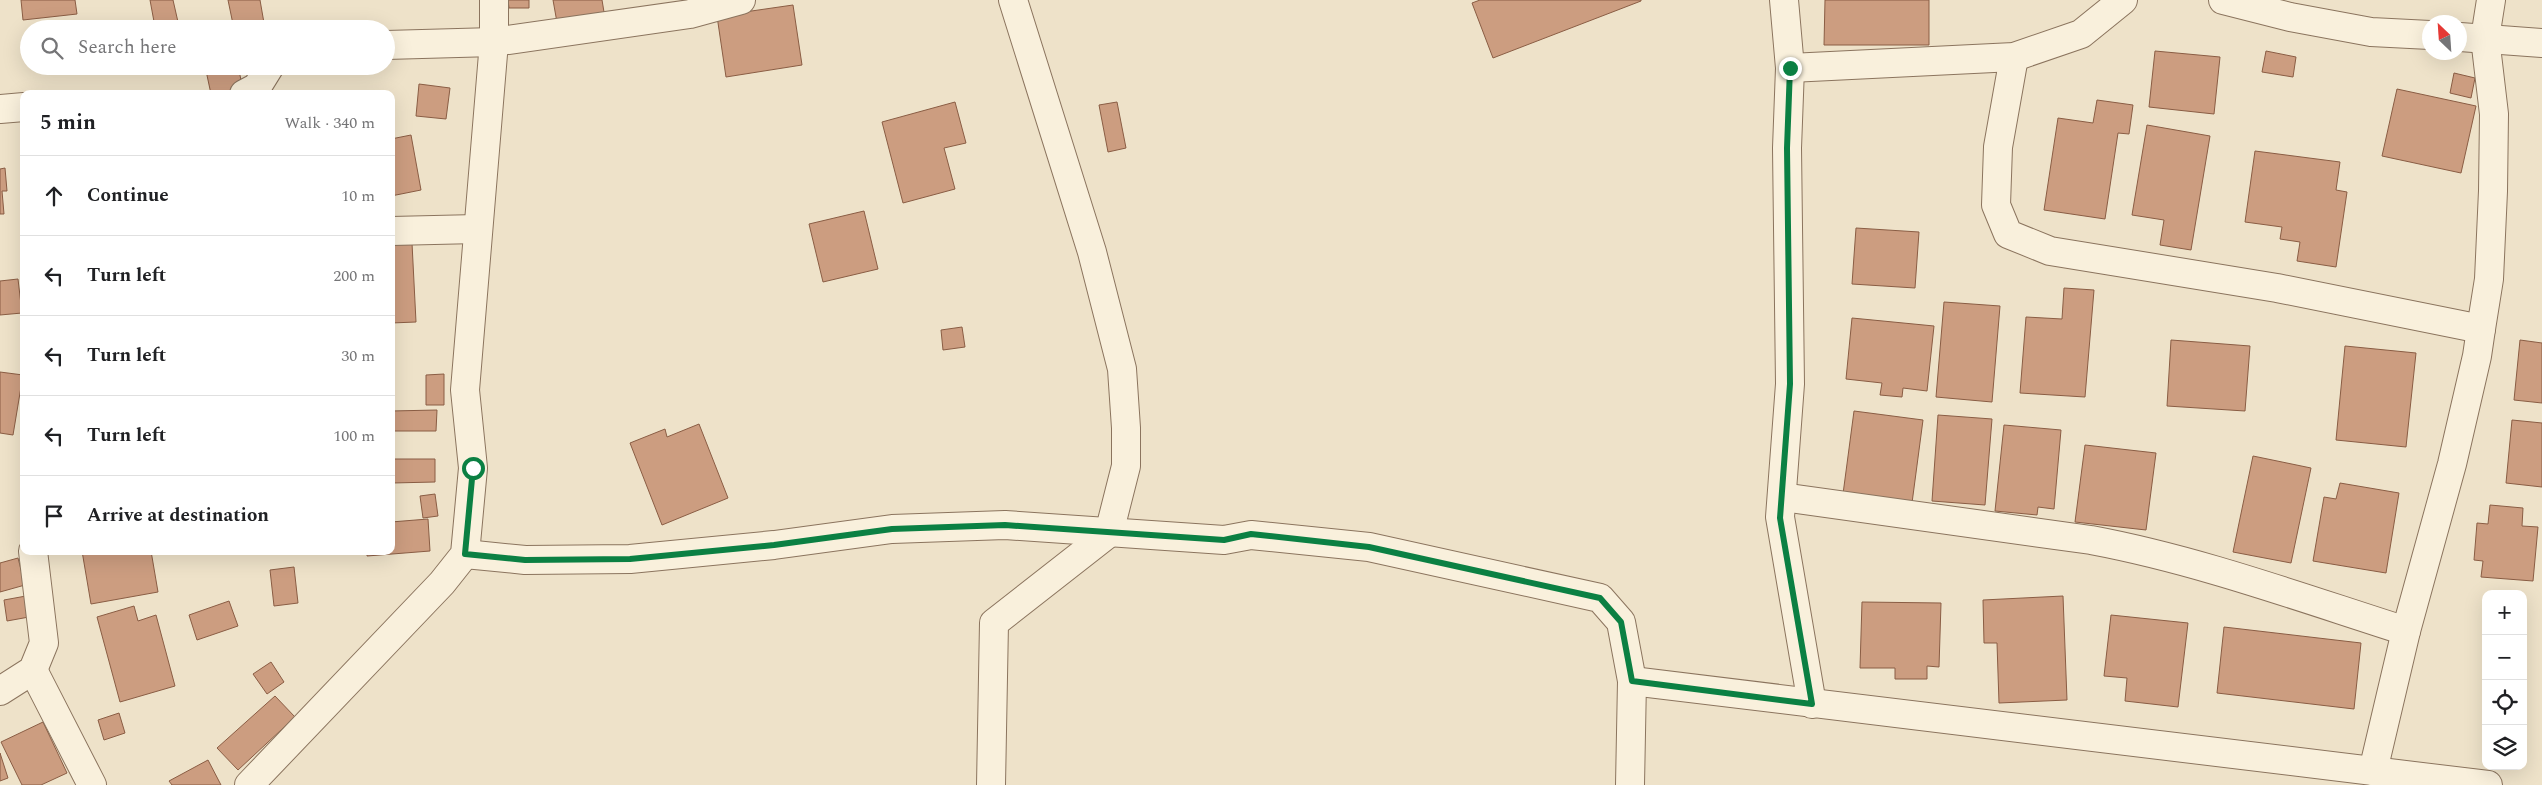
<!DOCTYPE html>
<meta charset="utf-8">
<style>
body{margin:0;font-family:Spectral,serif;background:#f6f6f6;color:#202124}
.controls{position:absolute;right:15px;bottom:15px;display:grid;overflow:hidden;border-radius:10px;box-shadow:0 5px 20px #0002}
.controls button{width:45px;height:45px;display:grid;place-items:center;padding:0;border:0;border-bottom:1px solid #e0e0e0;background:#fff;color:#202124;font:25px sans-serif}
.compass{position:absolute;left:2422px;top:15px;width:45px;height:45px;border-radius:50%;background:#fff;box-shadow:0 5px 20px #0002;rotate:335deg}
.stop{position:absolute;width:15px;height:15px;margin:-11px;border:4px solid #0b8043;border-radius:50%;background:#fff}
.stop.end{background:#0b8043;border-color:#fff;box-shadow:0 1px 5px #0008}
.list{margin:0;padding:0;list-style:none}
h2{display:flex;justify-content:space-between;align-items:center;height:65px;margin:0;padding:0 20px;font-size:21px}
h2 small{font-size:16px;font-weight:400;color:#757577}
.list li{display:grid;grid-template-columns:32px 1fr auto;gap:15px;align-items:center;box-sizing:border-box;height:80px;padding:0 20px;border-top:1px solid #e0e0e0}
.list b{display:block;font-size:19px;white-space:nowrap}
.list em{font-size:16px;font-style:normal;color:#757577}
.icon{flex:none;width:28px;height:28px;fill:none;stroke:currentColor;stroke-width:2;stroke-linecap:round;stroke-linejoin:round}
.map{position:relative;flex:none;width:2542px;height:785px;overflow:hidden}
.search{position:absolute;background:#fff;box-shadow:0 5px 20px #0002;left:20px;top:20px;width:375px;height:55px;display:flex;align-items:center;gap:12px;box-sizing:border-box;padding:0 18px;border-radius:28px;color:#757577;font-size:19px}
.panel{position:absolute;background:#fff;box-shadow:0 5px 20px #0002;left:20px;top:90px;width:375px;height:465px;border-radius:10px}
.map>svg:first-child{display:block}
.building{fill:#cc9d80;stroke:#8a5d44}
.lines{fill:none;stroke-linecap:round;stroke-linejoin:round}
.street-casing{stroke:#8b745e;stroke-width:30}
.street{stroke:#f9f0dc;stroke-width:28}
.route{stroke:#0b8043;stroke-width:6}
</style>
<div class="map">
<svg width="2542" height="785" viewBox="0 0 2542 785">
<rect width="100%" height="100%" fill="#eee2c9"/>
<!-- building -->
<g class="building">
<polygon points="21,0 75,0 77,14 23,20"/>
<polygon points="150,0 173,0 178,22 155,27"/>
<polygon points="228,0 260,0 264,23 234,29"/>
<polygon points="508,0 529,0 529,8 509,8"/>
<polygon points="553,0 602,0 605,18 558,28"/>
<polygon points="1480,0 1641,0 1641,1 1493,58 1472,3"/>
<polygon points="1825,0 1929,0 1929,45 1824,45"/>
<polygon points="793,5 802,65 726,77 717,16"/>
<polygon points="2155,51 2220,57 2214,114 2149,107"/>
<polygon points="2266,51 2296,57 2293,77 2262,72"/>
<polygon points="205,66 238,66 244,94 211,94"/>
<polygon points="2454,73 2475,78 2471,98 2450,93"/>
<polygon points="419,84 450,88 446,119 416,116"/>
<polygon points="2397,89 2476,106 2461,173 2382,156"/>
<polygon points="2097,100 2133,105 2129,134 2118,133 2105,219 2044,210 2058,118 2093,123"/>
<polygon points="955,102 966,143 944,148 955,189 903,203 882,122"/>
<polygon points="1117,102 1126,148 1108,152 1099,105"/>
<polygon points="2147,125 2210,136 2191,250 2160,245 2164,220 2132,215"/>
<polygon points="411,135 421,190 391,196 391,139"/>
<polygon points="2255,151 2340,162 2336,190 2347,192 2336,267 2297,261 2300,242 2280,239 2282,227 2245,222"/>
<polygon points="5,168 7,191 2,191 4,214 0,214 0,169"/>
<polygon points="864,211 878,269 823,282 809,224"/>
<polygon points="1856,228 1919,232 1915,288 1852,284"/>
<polygon points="412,243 416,322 391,323 391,244"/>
<polygon points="18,279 22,313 0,315 0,281"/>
<polygon points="2064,288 2094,290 2085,397 2020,393 2026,317 2062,319"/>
<polygon points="1944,302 2000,306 1992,402 1936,397"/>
<polygon points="1852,318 1934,326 1927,391 1903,388 1902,397 1880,395 1882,383 1846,379"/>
<polygon points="962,327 965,347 943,350 941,330"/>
<polygon points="2171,340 2250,346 2245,411 2167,406"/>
<polygon points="2520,340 2542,343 2542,403 2514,400"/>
<polygon points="2345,346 2416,353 2406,447 2336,440"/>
<polygon points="0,372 23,375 13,435 0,433"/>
<polygon points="444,374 444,405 426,405 426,375"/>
<polygon points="437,410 436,431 391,431 391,411"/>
<polygon points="1854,411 1923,420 1912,503 1843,494"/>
<polygon points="1938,415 1992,419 1985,505 1932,501"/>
<polygon points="2512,420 2542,423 2542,487 2506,483"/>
<polygon points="699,424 728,498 662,525 630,443 665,429 667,437"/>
<polygon points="2004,425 2061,430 2054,509 2038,507 2037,515 1995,511"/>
<polygon points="2085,445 2156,453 2146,530 2075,522"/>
<polygon points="2253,456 2311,468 2291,563 2233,552"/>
<polygon points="392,459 435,459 435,482 392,483"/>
<polygon points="2340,483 2399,493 2386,573 2313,561 2324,497 2336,499"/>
<polygon points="435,494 438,516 423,518 420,496"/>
<polygon points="2490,505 2523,508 2522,526 2538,527 2533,581 2481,577 2483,561 2474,560 2477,523 2488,524"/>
<polygon points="428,519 430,551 367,556 367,551 391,551 391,522"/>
<polygon points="82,551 151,551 158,592 91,604"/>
<polygon points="18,558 25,585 0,592 0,563"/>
<polygon points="294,567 298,603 274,606 270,570"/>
<polygon points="26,596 29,617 7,621 4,600"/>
<polygon points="2063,596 2067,700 1999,703 1997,643 1984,643 1983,600"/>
<polygon points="229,601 238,626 197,640 189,615"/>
<polygon points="1862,602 1941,603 1939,667 1927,666 1927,679 1895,679 1895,668 1860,668"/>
<polygon points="134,606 138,621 156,615 175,686 120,702 97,617"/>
<polygon points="2111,615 2188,623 2178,707 2125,701 2127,678 2104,676"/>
<polygon points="2224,627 2361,643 2354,709 2217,693"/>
<polygon points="271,662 284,682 267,694 253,674"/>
<polygon points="275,696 295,717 238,770 217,748"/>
<polygon points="119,713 125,733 104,740 98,720"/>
<polygon points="43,722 67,773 41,785 22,785 1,742"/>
<polygon points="0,753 8,778 0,781"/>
<polygon points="208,760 221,785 172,785 169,781"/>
</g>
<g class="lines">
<defs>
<g id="street">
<polyline points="1784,0 1790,68 1787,148 1790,384 1780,517 1812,704"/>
<polyline points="2223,0 2290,17 2371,32 2430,35"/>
<polyline points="2460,37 2542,43"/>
<polyline points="386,45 494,42 690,14 741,0"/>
<polyline points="2014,57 1998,147 1996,205 2008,234 2050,251 2277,288 2481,329"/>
<polyline points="1790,68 2014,57 2081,34 2123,0"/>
<polyline points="244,94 257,87 270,66"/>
<polyline points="0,109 24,107"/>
<polyline points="391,231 477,229"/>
<path d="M1782,497l309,43c107,20 211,58 315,91"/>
<polyline points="465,554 525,560 630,559 774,545 892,529 1005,525 1224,540 1251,535 1369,547 1600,598 1621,622 1632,681 1630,785"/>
<polyline points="33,670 92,785"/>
<polyline points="1632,681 2488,785"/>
<polyline points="0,691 33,670 44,643 33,551"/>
<polyline points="2373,771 2406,631 2452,464 2477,356 2481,329 2489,279 2493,191 2494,114 2485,38 2491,0"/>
<polyline points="249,785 442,583 465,554 473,468 465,390 494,42 494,0"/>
<polyline points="991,785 994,623 1109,533 1126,466 1126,428 1122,369 1092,252 1013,0"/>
</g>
</defs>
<!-- street casing -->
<use href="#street" class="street-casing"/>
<!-- street -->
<use href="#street" class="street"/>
</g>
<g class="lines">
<!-- route -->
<polyline class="route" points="473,468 465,554 525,560 630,559 774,545 892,529 1005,525 1224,540 1251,534 1369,547 1600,598 1621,622 1632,681 1812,704 1780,518 1790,384 1787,148 1790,68"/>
</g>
</svg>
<div class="controls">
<button>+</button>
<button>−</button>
<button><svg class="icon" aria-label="locate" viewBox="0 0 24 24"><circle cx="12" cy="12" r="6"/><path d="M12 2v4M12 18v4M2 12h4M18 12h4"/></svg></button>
<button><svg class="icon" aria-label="layers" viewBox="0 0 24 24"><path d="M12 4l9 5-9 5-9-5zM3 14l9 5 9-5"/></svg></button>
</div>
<svg class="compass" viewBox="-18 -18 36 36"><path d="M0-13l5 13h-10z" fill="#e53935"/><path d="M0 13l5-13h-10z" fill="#757577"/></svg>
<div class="stop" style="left:473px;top:468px"></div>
<div class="stop end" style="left:1790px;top:68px"></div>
<div class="search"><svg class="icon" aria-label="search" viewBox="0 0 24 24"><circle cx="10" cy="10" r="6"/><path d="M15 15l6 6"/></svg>Search here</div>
<section class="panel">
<h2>5 min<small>Walk · 340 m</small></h2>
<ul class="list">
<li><svg class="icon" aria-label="ahead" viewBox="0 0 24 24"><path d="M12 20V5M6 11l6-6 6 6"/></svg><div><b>Continue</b></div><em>10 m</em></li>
<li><svg class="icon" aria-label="left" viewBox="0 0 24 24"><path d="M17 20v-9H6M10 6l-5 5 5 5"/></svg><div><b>Turn left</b></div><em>200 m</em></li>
<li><svg class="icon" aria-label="left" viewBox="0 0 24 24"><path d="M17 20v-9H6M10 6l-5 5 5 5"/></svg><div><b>Turn left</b></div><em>30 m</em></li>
<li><svg class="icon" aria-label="left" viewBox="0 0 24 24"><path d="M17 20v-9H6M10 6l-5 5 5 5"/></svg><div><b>Turn left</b></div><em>100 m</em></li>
<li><svg class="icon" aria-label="arrive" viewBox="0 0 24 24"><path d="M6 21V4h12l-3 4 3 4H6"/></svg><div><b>Arrive at destination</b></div></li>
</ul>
</section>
</div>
